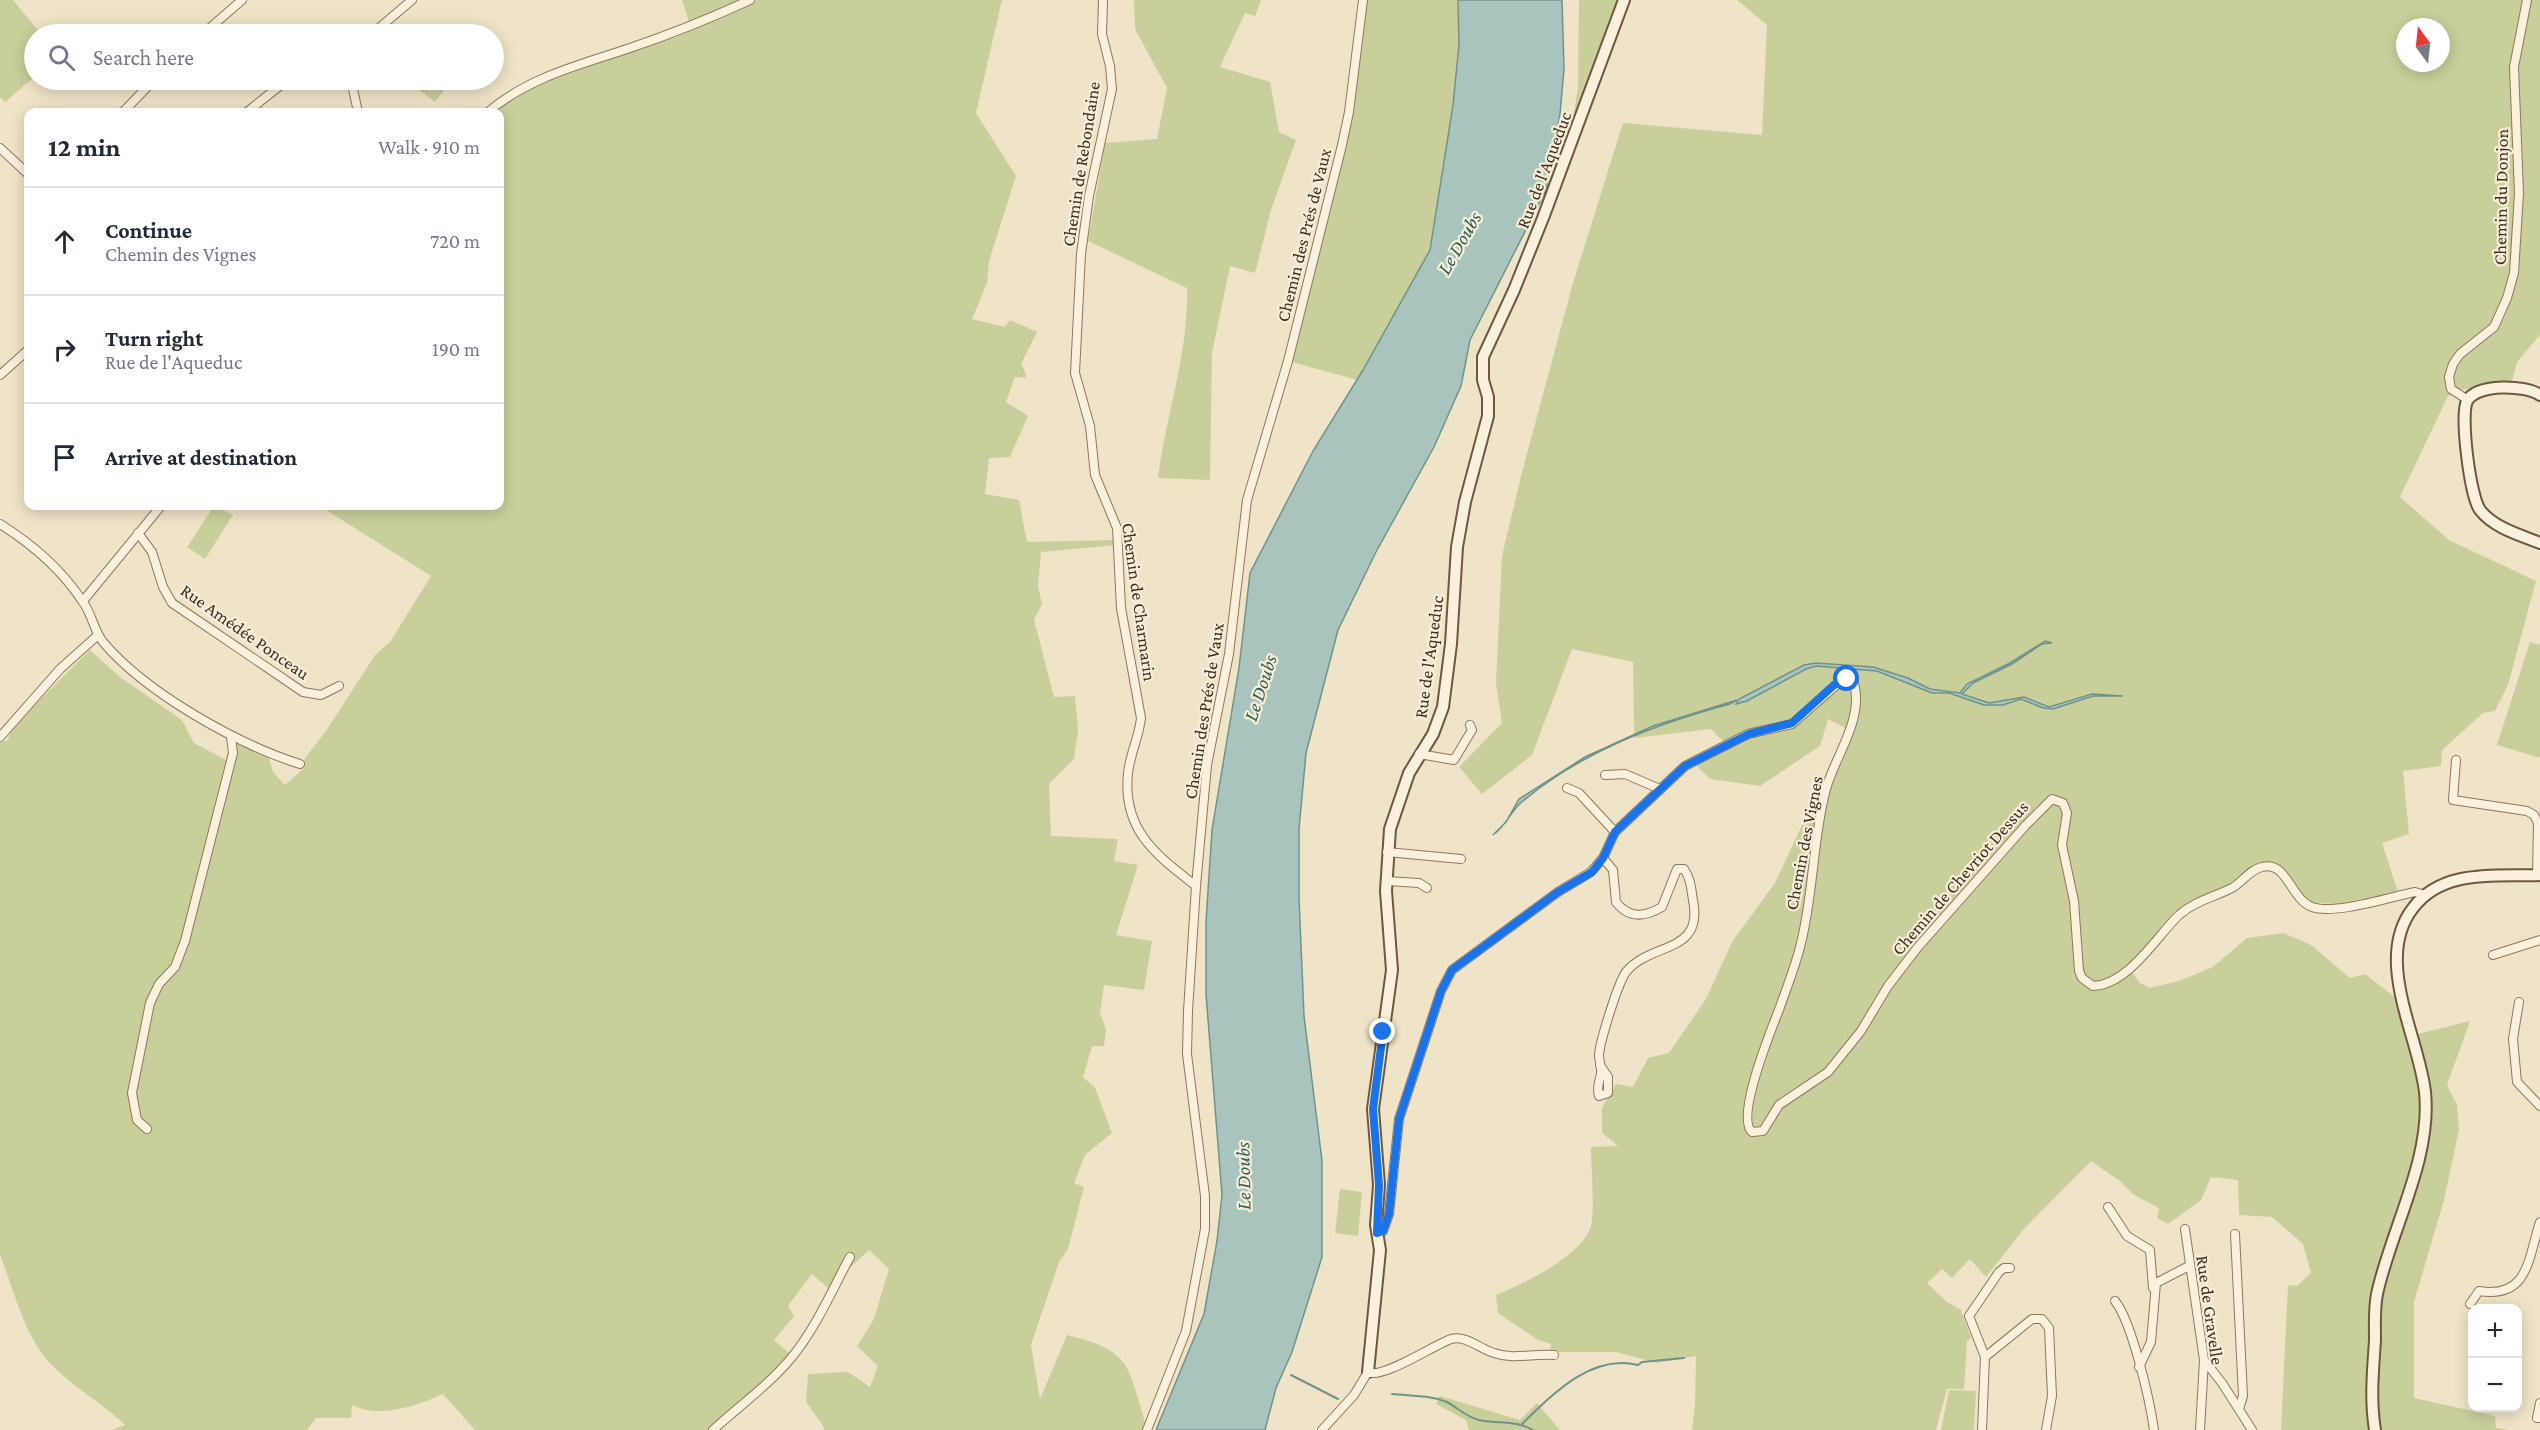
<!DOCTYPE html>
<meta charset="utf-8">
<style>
body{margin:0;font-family:"Crimson Pro",serif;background:#f6f6f7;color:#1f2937}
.controls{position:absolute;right:18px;bottom:18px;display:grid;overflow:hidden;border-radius:12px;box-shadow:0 3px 15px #0003}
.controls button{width:54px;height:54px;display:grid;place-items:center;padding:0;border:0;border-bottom:2px solid #e0e1e3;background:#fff;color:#1f2937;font:30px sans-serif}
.compass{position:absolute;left:2396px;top:18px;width:54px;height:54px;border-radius:50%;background:#fff;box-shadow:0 3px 15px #0003;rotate:345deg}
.stop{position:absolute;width:18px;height:18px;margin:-14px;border:4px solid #1a73e8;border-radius:50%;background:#fff}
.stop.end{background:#1a73e8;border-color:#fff;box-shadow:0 2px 6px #0008}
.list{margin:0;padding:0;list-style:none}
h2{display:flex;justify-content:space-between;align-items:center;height:78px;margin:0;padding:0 24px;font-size:26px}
h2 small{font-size:20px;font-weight:400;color:#747a83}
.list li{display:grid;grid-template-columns:39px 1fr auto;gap:18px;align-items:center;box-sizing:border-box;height:108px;padding:0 24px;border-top:2px solid #e0e1e3}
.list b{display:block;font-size:22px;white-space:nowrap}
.list p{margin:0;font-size:20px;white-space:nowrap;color:#747a83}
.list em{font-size:20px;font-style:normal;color:#747a83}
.icon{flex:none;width:33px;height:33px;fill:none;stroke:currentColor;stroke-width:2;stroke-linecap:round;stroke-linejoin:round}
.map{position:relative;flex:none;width:2540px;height:1430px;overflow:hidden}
.search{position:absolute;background:#fff;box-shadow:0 3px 15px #0003;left:24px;top:24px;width:480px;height:66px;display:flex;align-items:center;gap:15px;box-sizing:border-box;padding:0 21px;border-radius:33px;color:#747a83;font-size:22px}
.panel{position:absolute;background:#fff;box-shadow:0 3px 15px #0003;left:24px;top:108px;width:480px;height:402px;border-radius:12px}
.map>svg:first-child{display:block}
.green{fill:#c9cf9b;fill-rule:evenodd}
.water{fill:#a9c4bc;stroke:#6f938a;stroke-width:1.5}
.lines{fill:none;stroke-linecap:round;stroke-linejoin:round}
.stream{stroke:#6f938a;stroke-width:2}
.street-casing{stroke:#8d765c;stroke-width:10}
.secondary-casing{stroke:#6f573f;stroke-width:14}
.street{stroke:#faf1dc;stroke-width:8}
.secondary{stroke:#faf1dc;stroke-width:10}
.route{stroke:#1a73e8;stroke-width:8}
.labels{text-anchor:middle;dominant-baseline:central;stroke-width:4.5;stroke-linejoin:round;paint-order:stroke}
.street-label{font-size:18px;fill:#3d2e20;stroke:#f7eed8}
.water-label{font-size:20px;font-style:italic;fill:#2f5d5a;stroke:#f7eed8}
</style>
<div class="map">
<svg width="2540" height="1430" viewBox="0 0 2540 1430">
<rect width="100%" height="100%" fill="#f0e4c8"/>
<!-- green -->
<g class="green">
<polygon points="0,0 13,0 41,34 34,34 34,77 5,102 0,97"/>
<path d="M682,0h320l-26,113 40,63 -27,85 -2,22 -15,36 33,8 5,-7 27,12 -16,32 5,10 -1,4 -10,-1 -9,25 22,14 -18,41 -21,1 -4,36 34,6 8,42 89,-2 1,5 -76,7 -3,34 4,18 -8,16 20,77 21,-1 3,34 -4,29 -25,25 2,52 67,3 -4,22 24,4 -22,70 36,6 -8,49 -40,-5 -4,28 6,16 -2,17h-12l-9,31 12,11 17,45 -27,22 -11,28 10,4 -16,62 -9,13 -28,83 9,54 27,-64c66,16 60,30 79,90l-2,5h-321l1,-3 -18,-25 2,-28 40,-2 22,15 8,-21 -21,-20 17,-27 15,-50 -20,-19 -41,38 -16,-14 -24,32 6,10 -20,24 15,13 -35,39 -46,38h-233l-32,-36c-27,12 -63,25 -91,11l-1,13h-35l-9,12h-196l14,-5c-21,-20 -47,-35 -68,-55 -32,-28 -42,-78 -57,-115v-513l8,-2 3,-12 79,-78 30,27 62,43 12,23 32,17 4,-18 38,13 5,17 12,13 20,-18 -2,-6 25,-33 47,-73 15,-13 41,-66 -111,-70h180v-394h-4l4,-5 33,-20 158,-58z"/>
<path d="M1134,0h127l-6,16 -10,-3 -25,54 50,15 9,50 17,8 -25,70 -16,63 -25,-7 -18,87 -2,127 -52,-2c8,-63 31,-127 29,-190l-99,-47 17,-98 52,-4 10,-51 -32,-59z"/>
<polygon points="1362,0 1458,0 1459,45 1453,105 1430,250 1357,380 1288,361 1349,112"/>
<polygon points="1579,0 1618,0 1577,119 1573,118 1578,88"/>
<path d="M1737,0h803v335l-23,27 -5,19 -51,9 -13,6 -48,101 49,43 87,41 -28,104 -13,26 -12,2 -41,37 -1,16 -38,5 6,63 -27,9 16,49 -61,12 -29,-2 -22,-31 -13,-8 -14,2 -28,20 -44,22 -59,60 12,16 10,5 32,-8 31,-13 34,-29 37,-5 27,12 39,33 15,-4 31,24 10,39 64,-16 -23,64 10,20 2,25 -15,70 -30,102v96l81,18 1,12 14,2h-229l7,-145 9,1 14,-13 -8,-29 -31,-27 -33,-2 -1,-35 -27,-3 -10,23 -33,24 -11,-6 2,-10 -25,-13 -14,-14 -29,-20 -68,69 -37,47 -16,-18 -18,19 -10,-9 -15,14 20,19 14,8 10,28 -4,3 -3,48h-17l-11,41h-244l3,-25 1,-49 -39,7 -41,-11h-66l1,-8 -13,-4 -40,-27 -2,-18c27,-11 86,-39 95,-69 4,-14 0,-62 0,-79l27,-1 -16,-13v-25l14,-24 17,3 15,-29 21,-5 37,-54 26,-57 43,-59 72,-154 -19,-10 -8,27 -60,40 -50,-7 -16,-16 31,-20 -14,-14 -77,9 -1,-76 -61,-13 -40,106 -50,39 -23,-27 43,-44 -6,-40 6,-127 19,-80 52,-193 50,-160 139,12 5,-110zM2405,27h36v36h-36z"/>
<polygon points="426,80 452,80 435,102 418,89"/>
<polygon points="214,506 233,515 205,559 187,547"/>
<polygon points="2530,642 2540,645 2540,758 2497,745"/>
<polygon points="1340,1189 1362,1192 1358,1236 1335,1233"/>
<polygon points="1949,1390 1976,1391 1974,1430 1941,1430"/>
<polygon points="1440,1396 1520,1420 1537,1403 1560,1430 1469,1430 1466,1420 1436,1404"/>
</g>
<!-- water -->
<g class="water">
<polygon points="1458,0 1562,0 1564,69 1560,114 1546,190 1470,340 1461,386 1434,447 1376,552 1338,630 1306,753 1299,829 1299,898 1304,1016 1322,1161 1322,1257 1292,1352 1276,1388 1265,1430 1156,1430 1204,1314 1217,1241 1222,1195 1206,994 1206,922 1212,830 1239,668 1250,573 1313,451 1363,370 1430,250 1453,105 1459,45"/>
<polygon points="2045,641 2052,643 2042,644 2012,664 1973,683 1962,694 1989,703 2024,697 2049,707 2092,694 2123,696 2093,696 2053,709 2043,708 2021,699 2003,705 1984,705 1949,693 1932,693 1877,671 1816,666 1806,669 1747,701 1736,704 1739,699 1804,665 1816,663 1873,667 1908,678 1930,689 1960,693 1967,684 2010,663"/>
<path d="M1737,700l-7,4c-74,20 -147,47 -207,97 -12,9 -15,23 -30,34l13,-13 13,-23 66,-42 68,-31z"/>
</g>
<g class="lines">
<!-- stream -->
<g class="stream">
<polyline points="1291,1375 1338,1399"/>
<path d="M1392,1394c19,2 38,1 55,8 11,6 19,15 32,18 18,4 37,0 54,10"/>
<path d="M1522,1424c31,-30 70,-71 116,-59l4,-3 42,-4"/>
</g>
<defs>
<g id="street">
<path d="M1103,0l-1,34 8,32 2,23 -23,107 -8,58 -6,119 15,53 5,49 22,53 4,80 20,110c-2,19 -11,36 -13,55 -6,57 28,82 68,113"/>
<polyline points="203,34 242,0"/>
<polyline points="372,34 412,0"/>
<polyline points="351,80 358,112"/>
<polyline points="123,112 154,80"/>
<polyline points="247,112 287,80"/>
<path d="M488,112c41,-35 92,-47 142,-64 41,-14 81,-30 120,-48"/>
<polyline points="0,148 28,174"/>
<polyline points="0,375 28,350"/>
<polyline points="2468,400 2451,389 2449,377 2453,364 2460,354 2494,327 2507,298 2514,273 2519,193 2514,67 2527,0"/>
<path d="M0,524c32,20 62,46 83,78 9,12 11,29 20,40 43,51 134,102 197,122"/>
<polyline points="138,533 152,552 163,587 172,603 303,692 321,695 339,686"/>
<polyline points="83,601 161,506"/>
<polyline points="0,737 60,669 98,635"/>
<polyline points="1419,754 1454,760 1472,730 1470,725"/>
<polyline points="2456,760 2453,800 2527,811 2534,815 2538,823 2537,876"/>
<polyline points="1605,775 1625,774 1660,789"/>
<polyline points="1567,788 1579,793 1615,832"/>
<polyline points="1387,852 1461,859"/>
<polyline points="1387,881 1419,883 1427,888"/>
<polyline points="2493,955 2540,940"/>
<polyline points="2519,1002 2513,1039 2517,1082 2540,1106"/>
<path d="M1600,1065l8,12v16l-9,3c-3,-9 1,-15 2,-23 1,-5 -2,-12 -2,-18 1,-14 19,-72 27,-83 25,-31 78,-17 67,-72 -2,-11 -2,-21 -9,-31h-7l-15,38c-17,10 -33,12 -46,-5l-3,-32 -10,-12"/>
<polyline points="147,1129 137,1120 132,1093 150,1003 159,984 175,967 185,941 233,753 231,737"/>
<polyline points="2108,1207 2127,1236 2150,1250 2153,1288"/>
<polyline points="2185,1229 2204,1360 2200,1430"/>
<path d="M1377,1232l6,-1 6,-17 10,-95 42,-128 11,-21 106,-78 33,-20 12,-14 12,-26 70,-66 63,-32 44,-10 49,-43h12c13,35 -18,75 -27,108 -14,52 -12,106 -26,158 -5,20 -13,40 -20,60 -8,21 -45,110 -28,125l11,-1 16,-26 49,-33 33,-41 27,-45 30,-39 108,-122 26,-26 11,4 4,10 -5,32 12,56 5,70 3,7 11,8c35,-1 63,-49 86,-71 16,-14 35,-18 53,-27 11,-6 17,-18 30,-21 25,-7 29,33 50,40 23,8 78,-10 103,-15l10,3"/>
<polyline points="2235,1234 2243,1396 2239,1409"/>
<path d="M2115,1301c17,21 35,100 39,129"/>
<path d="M2470,1304l9,-13c50,8 49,-33 61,-69"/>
<polyline points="1985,1357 2032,1319 2042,1319 2049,1328 2052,1396 2046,1430"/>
<polyline points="2204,1360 2222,1383 2252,1430"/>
<polyline points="2139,1367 2151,1342 2156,1283 2189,1266"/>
<polyline points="2540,1403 2537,1418 2540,1418"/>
<path d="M713,1430c26,-24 56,-45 79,-73 24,-29 40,-67 58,-100"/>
<polyline points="1147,1430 1186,1331 1205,1229 1205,1196 1187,1054 1188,1011 1196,886 1207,765 1229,654 1247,500 1288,361 1342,145 1349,112 1363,0"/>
<path d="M1322,1430l32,-35 14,-23c13,8 66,-27 83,-33 15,-4 29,10 43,14 20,7 39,0 60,2"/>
<polyline points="1982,1430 1985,1357 1969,1316 1999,1272 2004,1268 2010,1268"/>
</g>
<g id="secondary">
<path d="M2540,395c-14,-10 -63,-12 -73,6 -7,15 3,95 13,109 14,18 40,25 60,33"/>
<polyline points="1368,1372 1380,1250 1376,1225 1379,1185 1373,1109 1392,970 1386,891 1390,829 1409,773 1433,734 1443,707 1451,644 1457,547 1465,502 1488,416 1488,397 1483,380 1483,357 1514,290 1543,218 1624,0"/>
<path d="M2375,1430c-5,-31 -2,-59 0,-90 0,-15 -1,-31 2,-46 14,-65 55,-135 48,-202 -6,-55 -52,-133 -12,-184 30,-40 84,-31 127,-33"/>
</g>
</defs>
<!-- street casing -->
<use href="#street" class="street-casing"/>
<!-- secondary casing -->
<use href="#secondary" class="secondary-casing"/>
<!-- street -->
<use href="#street" class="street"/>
<!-- secondary -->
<use href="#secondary" class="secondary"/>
</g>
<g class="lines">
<!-- route -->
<polyline class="route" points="1383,1032 1373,1109 1379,1185 1377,1233 1383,1231 1389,1214 1399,1119 1441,991 1452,970 1558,892 1592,872 1603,858 1615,832 1685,766 1749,734 1792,723 1834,685 1847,679"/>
</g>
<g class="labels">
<!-- street labels -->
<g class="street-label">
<text transform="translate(1081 164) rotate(-81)">Chemin de Rebondaine</text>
<text transform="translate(1544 170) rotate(-69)">Rue de l'Aqueduc</text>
<text transform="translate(2501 197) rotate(-89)">Chemin du Donjon</text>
<text transform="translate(1304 235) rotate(-76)">Chemin des Prés de Vaux</text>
<text transform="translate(1139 602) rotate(82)">Chemin de Charmarin</text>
<text transform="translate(245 632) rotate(35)">Rue Amédée Ponceau</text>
<text transform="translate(1429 657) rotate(-82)">Rue de l'Aqueduc</text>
<text transform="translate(1204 711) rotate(-81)">Chemin des Prés de Vaux</text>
<text transform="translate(1804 843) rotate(-79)">Chemin des Vignes</text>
<text transform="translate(1960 878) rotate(-49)">Chemin de Chevriot Dessus</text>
<text transform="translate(2210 1310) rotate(82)">Rue de Gravelle</text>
</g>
<!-- water labels -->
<g class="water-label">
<text transform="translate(1459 243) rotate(-60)">Le Doubs</text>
<text transform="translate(1260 688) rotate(-72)">Le Doubs</text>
<text transform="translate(1243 1176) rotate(-91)">Le Doubs</text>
</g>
</g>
</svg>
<div class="controls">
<button>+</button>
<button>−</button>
</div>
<svg class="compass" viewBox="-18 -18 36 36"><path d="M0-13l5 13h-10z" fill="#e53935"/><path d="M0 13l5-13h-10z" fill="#747a83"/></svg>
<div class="stop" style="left:1847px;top:679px"></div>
<div class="stop end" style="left:1383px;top:1032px"></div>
<div class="search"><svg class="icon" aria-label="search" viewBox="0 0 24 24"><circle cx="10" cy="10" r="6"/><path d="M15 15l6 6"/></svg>Search here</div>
<section class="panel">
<h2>12 min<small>Walk · 910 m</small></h2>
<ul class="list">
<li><svg class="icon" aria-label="ahead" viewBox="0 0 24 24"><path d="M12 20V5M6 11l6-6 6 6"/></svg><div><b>Continue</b><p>Chemin des Vignes</p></div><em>720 m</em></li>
<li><svg class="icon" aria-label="right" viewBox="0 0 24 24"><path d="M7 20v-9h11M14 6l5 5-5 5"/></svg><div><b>Turn right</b><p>Rue de l'Aqueduc</p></div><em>190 m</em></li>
<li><svg class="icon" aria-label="arrive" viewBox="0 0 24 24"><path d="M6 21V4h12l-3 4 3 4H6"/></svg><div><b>Arrive at destination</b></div></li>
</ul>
</section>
</div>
